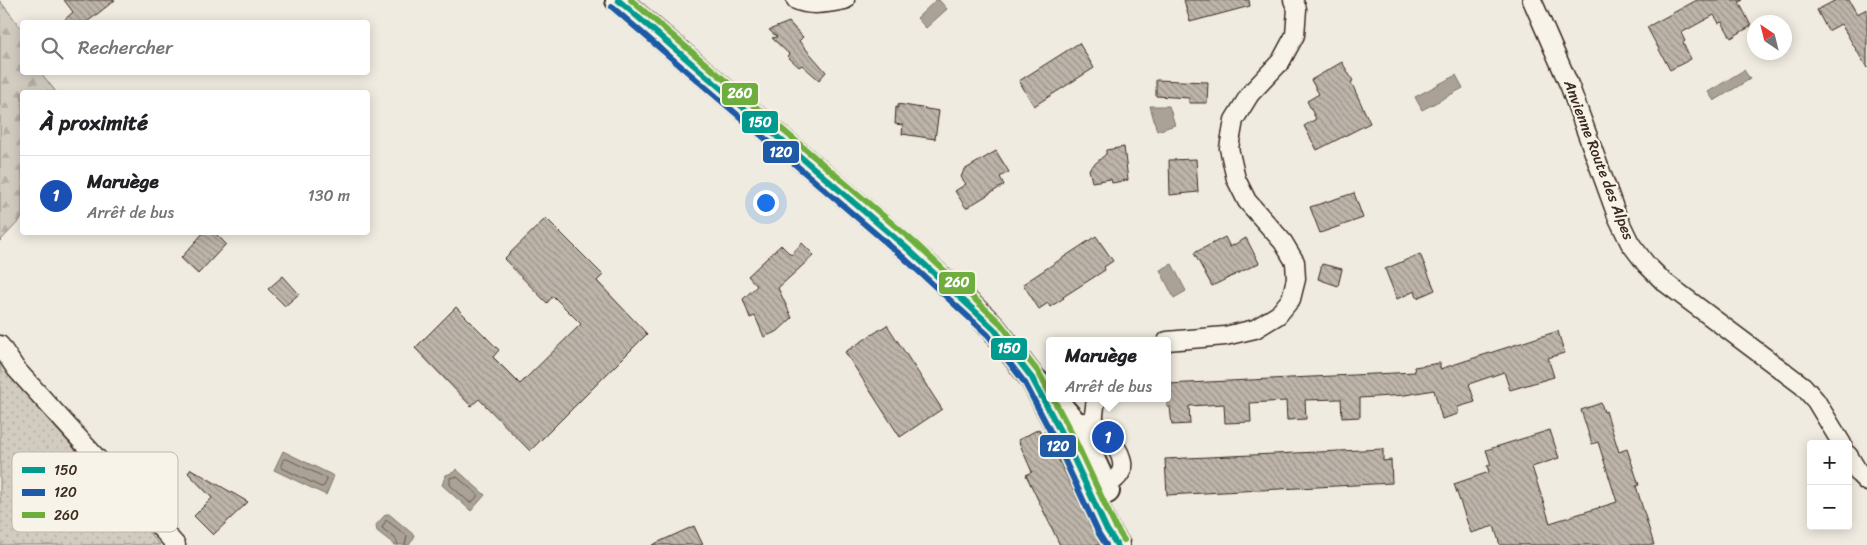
<!DOCTYPE html>
<html lang="fr">
<meta charset="utf-8">
<style>
body{margin:0;font-family:Sriracha,sans-serif;background:#f2f2f2;color:#202124}
.controls{position:absolute;right:15px;bottom:15px;display:grid;overflow:hidden;border-radius:5px;box-shadow:0 2px 12px #0003}
.controls button{width:45px;height:45px;display:grid;place-items:center;padding:0;border:0;border-bottom:1px solid #e0e0e0;background:#fff;color:#202124;font:25px sans-serif}
.compass{position:absolute;left:1747px;top:15px;width:45px;height:45px;border-radius:50%;background:#fff;box-shadow:0 2px 12px #0003;rotate:325deg}
.you{position:absolute;left:765px;top:202px;width:18px;height:18px;margin:-12px;border:4px solid #fff;border-radius:50%;background:#1a73e8;box-shadow:0 0 0 8px #1a73e833}
.badge{display:grid;place-items:center;width:32px;height:32px;border-radius:50%;background:#ea580c;color:#fff;font-size:16px;font-weight:700}
.pin{position:absolute;translate:-50% -50%;border:2px solid #fff;box-shadow:0 1px 5px #0006}
.popup{position:absolute;left:1046px;top:337px;width:125px;height:65px;box-sizing:border-box;display:grid;place-content:center;border-radius:5px;background:#fff;filter:drop-shadow(0 1px 4px #0005);font-size:16px;white-space:nowrap;color:#757577}
.popup b{font-size:19px;color:#202124}
.popup::after{content:'';position:absolute;left:50%;top:100%;margin-left:-10px;border:10px solid transparent;border-top-color:#fff}
.list{margin:0;padding:0;list-style:none}
h2{display:flex;justify-content:space-between;align-items:center;height:65px;margin:0;padding:0 20px;font-size:21px}
h2 small{font-size:16px;font-weight:400;color:#757577}
.list li{display:grid;grid-template-columns:32px 1fr auto;gap:15px;align-items:center;box-sizing:border-box;height:80px;padding:0 20px;border-top:1px solid #e0e0e0}
.list b{display:block;font-size:19px;white-space:nowrap}
.list p{margin:0;font-size:16px;white-space:nowrap;color:#757577}
.list em{font-size:16px;font-style:normal;color:#757577}
.icon{flex:none;width:28px;height:28px;fill:none;stroke:currentColor;stroke-width:2;stroke-linecap:round;stroke-linejoin:round}
.map{position:relative;flex:none;width:1867px;height:545px;overflow:hidden}
.search{position:absolute;background:#fff;box-shadow:0 2px 12px #0003;left:20px;top:20px;width:350px;height:55px;display:flex;align-items:center;gap:12px;box-sizing:border-box;padding:0 18px;border-radius:5px;color:#757577;font-size:19px}
.panel{position:absolute;background:#fff;box-shadow:0 2px 12px #0003;left:20px;top:90px;width:350px;height:145px;border-radius:5px}
.map>svg:first-child{display:block}
.green{fill:url(#green-dots);stroke:#867a6f}
.forest{fill:url(#forest-firs);stroke:#867a6f}
.water{fill:#aaa296;stroke:#7e7266}
.lines{fill:none;stroke-linecap:round;stroke-linejoin:round}
.shore{stroke:#675a4e;stroke-width:1}
.building{fill:url(#building-back-hatch);stroke:#3b2a1e}
.minor-casing{stroke:#3b2a1e;stroke-width:21}
.secondary-casing{stroke:#3b2a1e;stroke-width:28}
.minor{stroke:#f7f3e8;stroke-width:18}
.secondary{stroke:#f7f3e8;stroke-width:24}
.bus-1-casing{stroke:#f7f3e8;stroke-width:10}
.bus-2-casing{stroke:#f7f3e8;stroke-width:10}
.bus-3-casing{stroke:#f7f3e8;stroke-width:10}
.bus-1{stroke:#009b8f;stroke-width:6}
.bus-2{stroke:#1f5aa6;stroke-width:6}
.bus-3{stroke:#6dae3e;stroke-width:6}
.labels{text-anchor:middle;dominant-baseline:central;stroke-width:4.5;stroke-linejoin:round;paint-order:stroke}
.street-label{font-size:15px;fill:#3b2a1e;stroke:#f7f3e8}
.key{fill:#f7f3e8;stroke:#bfb7ab;stroke-width:1}
.key-label{font-size:14px;fill:#3b2a1e}
.line-badge{stroke:#f7f3e8;stroke-width:2}
.badge-label{font-size:14px;text-anchor:middle;font-weight:bold;fill:#fff}
</style>
<div class="map">
<svg width="1867" height="545" viewBox="0 0 1867 545">
<defs>
<pattern id="green-dots" width="8" height="8" patternUnits="userSpaceOnUse" patternTransform="scale(1.25)"><rect width="8" height="8" fill="#d1cbc0"/><path d="M2 2h.1M6 6h.1" fill="none" stroke="#b4aea5" stroke-width="1.8" stroke-linecap="round"/></pattern>
<pattern id="forest-firs" width="22" height="20" patternUnits="userSpaceOnUse" patternTransform="scale(1.25)"><rect width="22" height="20" fill="#d1cbc0"/><path d="M5 1l3.5 6h-7zM16 11l3.5 6h-7z" fill="#b4aea5"/></pattern>
<pattern id="building-back-hatch" width="6" height="6" patternUnits="userSpaceOnUse" patternTransform="scale(1.25)"><rect width="6" height="6" fill="#bdb5aa"/><path d="M-1 5l2 2M0 0l6 6M5-1l2 2" fill="none" stroke="#9b938a"/></pattern>
</defs>
<rect width="100%" height="100%" fill="#efebe0"/>
<filter id="ink" filterUnits="userSpaceOnUse"><feTurbulence type="fractalNoise" baseFrequency=".02" numOctaves="2"/><feDisplacementMap in="SourceGraphic" scale="10" xChannelSelector="R" yChannelSelector="G"/><feConvolveMatrix kernelMatrix="1 2 1 2 8 2 1 2 1" color-interpolation-filters="sRGB"/></filter>
<g filter="url(#ink)">
<!-- green -->
<polygon class="green" points="0,361 44,415 160,545 0,545"/>
<!-- forest -->
<polygon class="forest" points="0,1 22,29 22,72 41,73 56,92 22,92 22,218 0,241"/>
<!-- water -->
<g class="water">
<polygon points="936,0 939,0 947,9 926,28 917,18"/>
<polygon points="1744,70 1750,79 1714,101 1708,92"/>
<polygon points="1456,75 1463,88 1422,110 1415,97"/>
<polygon points="1150,106 1169,106 1175,125 1157,131"/>
<polygon points="1172,264 1186,291 1174,298 1160,270"/>
<polygon points="283,451 334,476 326,495 274,470"/>
<polygon points="456,469 485,495 471,511 442,485 446,475 454,472"/>
<polygon points="386,514 389,514 414,535 414,538 409,545 395,545 377,531 376,525"/>
</g>
<g class="lines">
<!-- shore -->
<g class="shore">
<polygon points="284,459 287,459 326,478 327,480 324,486 321,487 282,468 281,466"/>
<polygon points="457,477 477,494 477,497 472,502 469,502 450,485 450,478"/>
<polyline points="398,545 396,539 382,528 386,520 407,536 405,545"/>
</g>
</g>
<!-- building -->
<g class="building">
<polygon points="64,0 115,0 87,22 62,22 73,12"/>
<polygon points="1184,0 1249,0 1250,6 1190,22"/>
<polygon points="1697,0 1743,0 1739,2 1751,26 1731,38 1722,22 1719,23 1714,15 1681,33 1685,41 1683,43 1691,59 1670,70 1647,27"/>
<polygon points="1836,0 1849,0 1857,14 1867,9 1867,68 1841,24 1828,31 1817,10"/>
<polygon points="789,22 803,37 799,41 826,72 819,80 802,65 799,67 787,56 789,54 772,38 777,37 769,30"/>
<polygon points="1079,43 1094,68 1034,106 1019,81"/>
<polygon points="1342,62 1353,81 1351,82 1370,123 1317,150 1304,126 1316,119 1307,101 1319,94 1311,80"/>
<polygon points="1156,80 1208,82 1207,103 1189,103 1189,98 1156,96"/>
<polygon points="898,104 939,111 935,139 902,134 903,125 895,124 896,107 898,108"/>
<polygon points="1124,147 1128,180 1112,183 1111,179 1092,182 1089,169 1106,154 1106,150"/>
<polygon points="996,151 1009,172 1000,177 1004,185 966,208 955,191 966,184 961,177 964,170"/>
<polygon points="1196,159 1198,192 1170,195 1169,160"/>
<polygon points="1354,193 1363,218 1320,233 1310,207"/>
<polygon points="546,218 603,275 597,281 647,334 530,451 479,399 471,406 415,348 456,307 499,350 493,357 520,384 581,324 553,296 547,303 504,259"/>
<polygon points="204,232 214,232 226,244 198,274 181,258"/>
<polygon points="1096,236 1113,261 1104,267 1105,270 1063,297 1064,298 1050,307 1048,303 1039,309 1023,284"/>
<polygon points="1225,237 1230,247 1246,238 1259,263 1212,286 1194,253"/>
<polygon points="802,243 814,255 778,288 792,318 778,331 764,337 755,316 750,318 743,299 757,286 748,276 781,245 791,255"/>
<polygon points="1420,254 1435,290 1417,298 1415,291 1397,299 1385,269"/>
<polygon points="1322,264 1342,269 1338,286 1318,279"/>
<polygon points="283,276 299,294 285,306 268,289"/>
<polygon points="887,325 942,409 900,437 845,352"/>
<polygon points="1558,331 1564,353 1548,358 1554,377 1510,390 1504,372 1469,384 1475,402 1458,407 1458,414 1442,419 1434,390 1405,395 1360,398 1360,417 1342,418 1341,399 1305,400 1306,419 1287,420 1286,401 1250,403 1251,422 1225,423 1224,404 1189,406 1190,424 1172,425 1170,407 1167,407 1167,384 1415,372 1414,367 1440,363 1440,369"/>
<polygon points="1601,403 1604,412 1606,411 1619,452 1627,449 1639,485 1636,486 1654,545 1500,545 1494,526 1471,533 1454,484 1489,472 1487,466 1491,465 1486,450 1550,430 1559,458 1532,467 1550,523 1617,502 1598,442 1592,444 1581,410"/>
<polygon points="1039,429 1041,434 1045,432 1100,545 1060,545 1026,475 1032,472 1018,440"/>
<polygon points="1383,449 1383,461 1391,460 1392,483 1167,495 1165,459"/>
<polygon points="191,469 248,502 213,535 194,516 212,498 188,473"/>
<polygon points="694,526 703,545 652,545"/>
</g>
<g class="lines">
<defs>
<g id="minor">
<path d="M796,0c15,7 33,3 49,0"/>
<polyline points="1532,0 1570,87 1617,216 1630,243 1646,264 1663,281 1803,386 1816,401 1842,444"/>
<polyline points="1167,341 1225,336 1255,329 1278,315 1291,299 1296,279 1295,262 1283,242 1247,201 1236,179 1229,148 1234,120 1250,94 1281,61 1295,35 1297,9 1293,0"/>
<polyline points="0,345 16,369 176,545"/>
<polyline points="1093,423 1096,398"/>
<path d="M1072,435l5,-9 7,-4 15,4c9,10 26,28 23,43 -2,8 -11,14 -17,18l-10,-2"/>
<polyline points="1848,455 1860,475 1867,482"/>
</g>
<g id="secondary">
<polyline points="618,0 909,250 982,317 994,329 1032,378 1049,394"/>
<polyline points="1034,381 1067,444 1107,530 1117,545"/>
<polyline points="1053,398 1077,426 1107,491"/>
</g>
</defs>
<!-- minor casing -->
<use href="#minor" class="minor-casing"/>
<!-- secondary casing -->
<use href="#secondary" class="secondary-casing"/>
<!-- minor -->
<use href="#minor" class="minor"/>
<!-- secondary -->
<use href="#secondary" class="secondary"/>
<defs>
<polyline id="bus-1" points="618,0 909,250 994,329 1032,378 1067,444 1107,530 1117,545"/>
<polyline id="bus-2" points="612,7 903,257 988,335 1025,383 1059,448 1099,534 1106,545"/>
<g id="bus-3">
<polyline points="631,0 915,243 1000,323 1039,373 1049,392"/>
<polyline points="1053,398 1075,440 1115,526 1124,540"/>
</g>
</defs>
<!-- bus-1 casing -->
<use href="#bus-1" class="bus-1-casing"/>
<!-- bus-2 casing -->
<use href="#bus-2" class="bus-2-casing"/>
<!-- bus-3 casing -->
<use href="#bus-3" class="bus-3-casing"/>
<!-- bus-1 -->
<use href="#bus-1" class="bus-1"/>
<!-- bus-2 -->
<use href="#bus-2" class="bus-2"/>
<!-- bus-3 -->
<use href="#bus-3" class="bus-3"/>
</g>
</g>
<g class="labels">
<!-- street labels -->
<g class="street-label">
<text transform="translate(1599 160) rotate(69)">Anvienne Route des Alpes</text>
</g>
</g>
<!-- legend -->
<rect x="12" y="452" width="166" height="80" rx="8" class="key"/>
<rect x="22" y="467" width="23" height="6" fill="#009b8f"/>
<rect x="22" y="489" width="23" height="7" fill="#1f5aa6"/>
<rect x="22" y="512" width="23" height="6" fill="#6dae3e"/>
<g class="key-label">
<text x="54" y="475">150</text>
<text x="54" y="497">120</text>
<text x="54" y="520">260</text>
</g>
<g class="line-badge">
<rect x="721" y="82" width="38" height="24" rx="5" fill="#6dae3e"/>
<rect x="741" y="110" width="38" height="24" rx="5" fill="#009b8f"/>
<rect x="762" y="140" width="38" height="24" rx="5" fill="#1f5aa6"/>
<rect x="938" y="271" width="38" height="24" rx="5" fill="#6dae3e"/>
<rect x="990" y="337" width="38" height="24" rx="5" fill="#009b8f"/>
<rect x="1039" y="434" width="38" height="24" rx="5" fill="#1f5aa6"/>
</g>
<g class="badge-label">
<text x="740" y="98">260</text>
<text x="760" y="127">150</text>
<text x="781" y="157">120</text>
<text x="957" y="287">260</text>
<text x="1009" y="353">150</text>
<text x="1058" y="451">120</text>
</g>
</svg>
<div class="controls">
<button>+</button>
<button>−</button>
</div>
<svg class="compass" viewBox="-18 -18 36 36"><path d="M0-13l5 13h-10z" fill="#e53935"/><path d="M0 13l5-13h-10z" fill="#757577"/></svg>
<div class="you"></div>
<div class="pin badge" style="left:1108px;top:437px;background:#1a4fb4">1</div>
<div class="popup"><b>Maruège</b>Arrêt de bus</div>
<div class="search"><svg class="icon" aria-label="search" viewBox="0 0 24 24"><circle cx="10" cy="10" r="6"/><path d="M15 15l6 6"/></svg>Rechercher</div>
<section class="panel">
<h2>À proximité<small></small></h2>
<ul class="list">
<li><span class="badge" style="background:#1a4fb4">1</span><div><b>Maruège</b><p>Arrêt de bus</p></div><em>130 m</em></li>
</ul>
</section>
</div>
